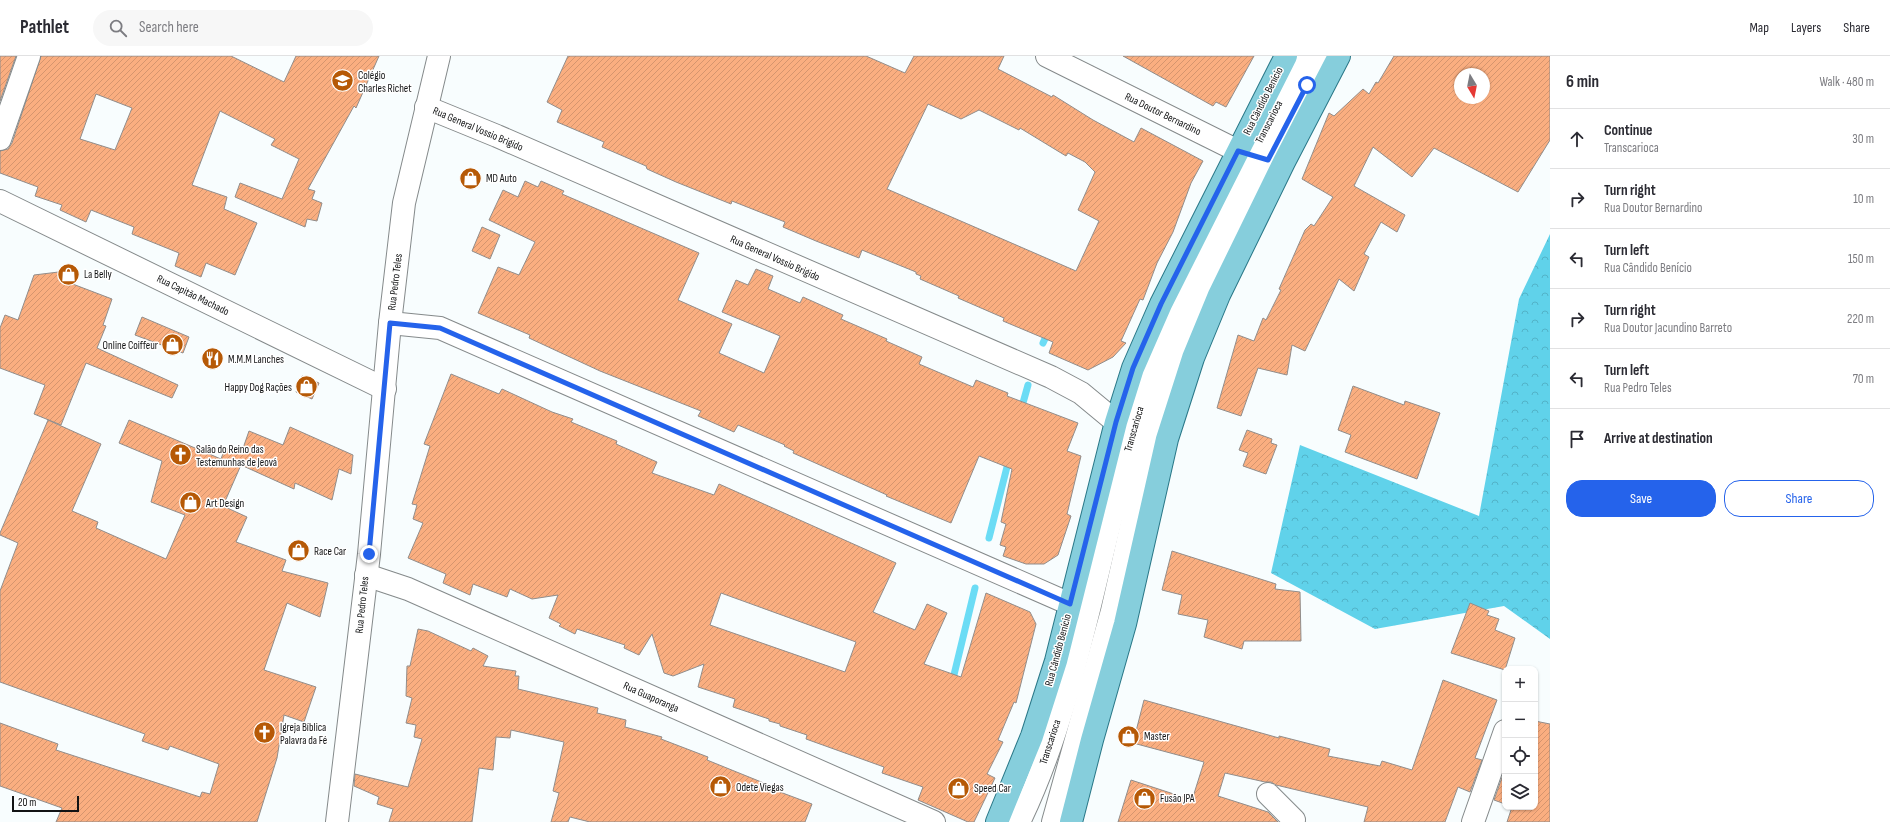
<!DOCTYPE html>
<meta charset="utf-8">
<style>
body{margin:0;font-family:"Sofia Sans Condensed",sans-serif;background:#f7f7f7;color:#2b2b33}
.controls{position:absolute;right:12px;bottom:12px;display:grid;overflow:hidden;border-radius:8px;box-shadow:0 1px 3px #0004}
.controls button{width:36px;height:36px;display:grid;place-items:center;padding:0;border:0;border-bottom:1px solid #e1e1e2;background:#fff;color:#2b2b33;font:20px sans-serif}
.compass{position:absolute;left:1454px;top:12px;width:36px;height:36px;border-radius:50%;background:#fff;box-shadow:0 1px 3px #0004;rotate:170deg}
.scale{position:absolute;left:12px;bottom:10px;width:67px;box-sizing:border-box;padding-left:4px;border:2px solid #121314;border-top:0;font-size:11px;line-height:14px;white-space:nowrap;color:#121314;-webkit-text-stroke:3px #fff;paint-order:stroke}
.stop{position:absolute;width:12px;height:12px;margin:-9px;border:3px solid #2563eb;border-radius:50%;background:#fff}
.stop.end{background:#2563eb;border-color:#fff;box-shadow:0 1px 4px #0008}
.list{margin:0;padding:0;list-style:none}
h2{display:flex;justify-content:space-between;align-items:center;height:52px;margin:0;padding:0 16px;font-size:17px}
h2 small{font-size:13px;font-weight:400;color:#7c7c81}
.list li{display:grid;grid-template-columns:26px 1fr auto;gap:12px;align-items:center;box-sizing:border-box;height:60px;padding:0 16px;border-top:1px solid #e1e1e2}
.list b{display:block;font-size:15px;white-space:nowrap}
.list p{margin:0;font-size:13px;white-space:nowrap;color:#7c7c81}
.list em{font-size:13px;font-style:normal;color:#7c7c81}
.actions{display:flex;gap:8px;padding:12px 16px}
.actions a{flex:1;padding:9px 0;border:1px solid #2563eb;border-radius:16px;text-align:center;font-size:14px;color:#2563eb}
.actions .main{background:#2563eb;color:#fff}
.icon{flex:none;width:22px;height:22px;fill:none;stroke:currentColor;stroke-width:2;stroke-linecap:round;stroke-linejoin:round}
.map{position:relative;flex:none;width:1550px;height:766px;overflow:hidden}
header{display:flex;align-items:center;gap:24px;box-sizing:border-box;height:56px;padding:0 20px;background:#fff;border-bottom:1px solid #e1e1e2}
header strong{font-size:19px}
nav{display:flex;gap:22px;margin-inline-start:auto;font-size:14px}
.search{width:280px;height:36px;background:#f7f7f7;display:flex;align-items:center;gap:10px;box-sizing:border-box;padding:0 14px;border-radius:22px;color:#7c7c81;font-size:15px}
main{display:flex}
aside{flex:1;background:#fff}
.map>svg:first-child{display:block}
.forest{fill:url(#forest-crowns)}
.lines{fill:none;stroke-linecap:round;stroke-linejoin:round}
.stream{stroke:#6bdcf5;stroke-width:7}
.building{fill:url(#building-hatch);stroke:#918d8b;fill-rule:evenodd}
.minor-casing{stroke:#858a8b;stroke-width:24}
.major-casing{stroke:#297787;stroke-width:24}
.minor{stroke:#fff;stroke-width:22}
.major{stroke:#86cedc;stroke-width:22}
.route{stroke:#2563eb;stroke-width:5}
.labels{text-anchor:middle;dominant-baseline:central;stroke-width:3;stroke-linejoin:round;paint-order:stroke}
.poi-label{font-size:11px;fill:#121314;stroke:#fff;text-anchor:start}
.street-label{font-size:11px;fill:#121314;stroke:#fff}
</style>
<header>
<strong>Pathlet</strong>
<div class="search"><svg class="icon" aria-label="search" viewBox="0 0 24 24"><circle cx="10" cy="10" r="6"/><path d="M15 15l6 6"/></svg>Search here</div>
<nav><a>Map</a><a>Layers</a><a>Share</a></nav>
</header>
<main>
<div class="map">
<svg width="1550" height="766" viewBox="0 0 1550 766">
<defs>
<pattern id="forest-crowns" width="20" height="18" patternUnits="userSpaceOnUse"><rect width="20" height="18" fill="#60d2ea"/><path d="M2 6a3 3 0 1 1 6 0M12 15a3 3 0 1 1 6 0" fill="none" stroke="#52b3c8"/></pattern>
<pattern id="building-hatch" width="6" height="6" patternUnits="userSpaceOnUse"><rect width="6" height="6" fill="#faae80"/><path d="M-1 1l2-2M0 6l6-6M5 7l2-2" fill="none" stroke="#d5956e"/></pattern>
</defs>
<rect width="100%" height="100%" fill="#f8fdfe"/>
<!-- forest -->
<polygon class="forest" points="1550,178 1550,583 1504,550 1375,573 1271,517 1300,389 1479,460 1519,243"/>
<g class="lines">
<!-- stream -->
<g class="stream">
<polyline points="1043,287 1049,274"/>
<polyline points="1021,354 1028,329"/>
<polyline points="989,482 1009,403"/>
<polyline points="952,627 975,532"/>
</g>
</g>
<!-- building -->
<g class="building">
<polygon points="0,0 16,0 0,45"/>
<path d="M41,0h190l53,26 12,-26h83l-23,52 -2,-2 -46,83 7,2 -3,8 10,4 -5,18 -10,-2 -2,8 -70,-30 5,-14 42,16 17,-40 -28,-14 4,-6 -55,-28 -28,74 35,12 -3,12 33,14 -22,52 -29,-12 -5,14 -26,-11 4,-13 -47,-19 2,-7 -43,-17 -5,12 -26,-12 2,-5 -27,-9 3,-9 -38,-14v-22l8,-2 4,-6zM96,38l36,14 -17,42 -35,-11z"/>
<path d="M568,0h298l39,17 9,-17h90l-6,13 54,28 1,-2 40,25 41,22 7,-14 62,33 -12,22 -18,49 -16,31 -14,37 -3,-1 -19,42 5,2 -13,14 -25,13 -39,-17 4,-11 -50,-21 1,-3 -46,-20 1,-2 -39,-17 1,-3 -5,-2v-2l-54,-22 -3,8 -43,-17 -33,-14 2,-5 -53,-21 -1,3 -55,-22 -29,-13 -1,-3 -44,-19 2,-5 -47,-20 5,-12 -15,-8zM928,48l33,15 18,-9 40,20 1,-2 46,28 2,-3 17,9 10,10 -17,38 21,11 -23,50 -189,-82z"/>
<polygon points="1123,0 1254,0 1226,51 1216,46 1213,50"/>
<path d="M1394,0h156v84l-32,52 -84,-44 -22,29 -39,-30 -19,39 51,29 -8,17 -16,-10 -17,32 5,3 -15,34 -15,-12 -34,72 -13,-6 -5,30 -29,-7 -17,48 -24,-8 21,-73 16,6 9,-23 3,2 15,-30 -2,-1 26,-59 6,-6 3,2 19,-29 -31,-18 27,-66 5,3 29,-27 6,5 7,-12 2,1zM1460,18h24v24h-24z"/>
<polygon points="525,125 538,131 541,125 564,135 562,138 699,197 678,244 732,268 719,297 764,317 780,280 722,256 736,224 748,229 756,213 773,220 768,233 800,247 803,241 843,259 841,263 887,283 886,285 922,301 919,308 973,331 976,324 1008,337 1007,340 1078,367 1067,395 1081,400 1067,458 1071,460 1058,499 1044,508 1026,508 1003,500 1006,491 1000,489 1006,468 1001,466 1012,413 979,400 951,467 886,440 887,439 793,397 794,395 784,390 785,389 738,369 734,376 698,360 701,355 600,315 529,282 530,279 478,257 498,211 519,219 535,186 489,164 503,134 518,141"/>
<polygon points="482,171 500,179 490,203 472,195"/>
<polygon points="75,214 70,227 112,243 103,269 106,270 97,292 178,329 172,342 86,307 61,369 34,358 45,329 0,312 0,272 5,259 18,264 34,219"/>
<polygon points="142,261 189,281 183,297 135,279"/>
<path d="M451,318l48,20 3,-5 50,23 21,7 -2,3 46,19 -1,3 41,18 -5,11 62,22 5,-11 177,79 -23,49 42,18 12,-26 20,9 -23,51 37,13 25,-84 44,19 6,12 -20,79 -2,-1 -16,38 5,2 -16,32 8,4 -21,44h-6l-50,-22 5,-13 -41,-14 2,-6 -78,-28 1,-4 -27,-9v-2l-11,-3v-2l-36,-12 2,-8 -37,-12 6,-23 -31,12 -9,-3 -12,-39 -13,21 -15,-7 1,-3 -48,-16 -2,5 -16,-8 2,-2 -12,-6 9,-23 -26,4 -22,-10 -3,8 -34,-13 -3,11 -27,-12 3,-9 -38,-16 15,-35 -10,-4 4,-14 -5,-1 18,-58 -6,-2zM721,537l135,49 -11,30 -135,-47z"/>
<polygon points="302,320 319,327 312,343 296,336"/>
<polygon points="1353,330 1404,349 1405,345 1440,357 1417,423 1345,396 1351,379 1338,374"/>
<polygon points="48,364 101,388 72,455 98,466 96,472 166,503 185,459 151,446 162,405 119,387 129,364 221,403 225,392 241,398 249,375 283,389 290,371 353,399 351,418 339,413 332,444 295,427 294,433 241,409 223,450 247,461 236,486 286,504 282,515 328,527 320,561 287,547 264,614 316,631 304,666 284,659 277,702 257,766 56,766 62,752 0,730 0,667 58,688 56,694 200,741 202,736 210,738 219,708 170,690 168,694 142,685 145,678 0,626 0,535 18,487 0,479 0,477"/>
<polygon points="1247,374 1272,383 1271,387 1277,389 1266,418 1243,410 1248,397 1239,394"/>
<polygon points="1172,495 1276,528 1275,533 1300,536 1301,585 1244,585 1242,593 1204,581 1208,564 1178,558 1182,539 1162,534"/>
<polygon points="1470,547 1489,555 1487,559 1499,563 1495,574 1515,582 1505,614 1451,597"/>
<polygon points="418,573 428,575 471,595 473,592 488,600 483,610 516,615 515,620 519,620 518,633 598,652 597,657 626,664 625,671 662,681 661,683 708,701 707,704 781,734 780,736 812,748 805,766 590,766 570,761 568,766 551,766 559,737 553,735 564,686 511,674 510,682 496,681 493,714 479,712 472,766 389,766 393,753 377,748 379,741 354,730 355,718 408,731 422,683 414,681 416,669 406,667 412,642 406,640 407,610 410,610"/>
<polygon points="1443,624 1497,644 1475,702 1482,704 1470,736 1458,731 1445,766 1364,766 1368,751 1276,729 1271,726 1265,726 1225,717 1218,740 1268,756 1278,766 1118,766 1131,724 1192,744 1204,706 1133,687 1144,644 1279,682 1279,680 1330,693 1328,700 1380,710 1382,705 1412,714"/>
<polygon points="1535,665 1550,668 1550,766 1507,766 1512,751 1535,751"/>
<polygon points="1505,713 1505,748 1494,744"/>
</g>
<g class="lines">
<defs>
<g id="minor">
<polyline points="1047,0 1238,95 1257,101"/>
<polyline points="426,51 497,80 1051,321 1081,337 1116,366"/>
<polyline points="0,83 29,0"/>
<polyline points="0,145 385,333"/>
<polyline points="390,267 440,272 1070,548"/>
<polyline points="366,519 408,533 934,766"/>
<polyline points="1268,738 1294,764"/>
<polyline points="337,766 369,498 390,267 404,147 439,0"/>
<path d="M1019,766c49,-101 70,-219 98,-327 6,-23 10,-46 17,-68 41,-130 106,-250 169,-371"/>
<polyline points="1053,766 1112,555 1152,378 1180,296 1204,238 1251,135 1322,0"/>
<polyline points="1473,766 1505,675"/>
</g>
<g id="major">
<polyline points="997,766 1032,680 1056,605 1116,366 1133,312 1161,248 1286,0"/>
<polyline points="1071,766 1092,684 1125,568 1167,383 1193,302 1219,239 1284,106 1339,0"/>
</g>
</defs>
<!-- minor casing -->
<use href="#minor" class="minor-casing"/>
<!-- major casing -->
<use href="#major" class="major-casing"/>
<!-- minor -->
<use href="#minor" class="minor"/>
<!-- major -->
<use href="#major" class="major"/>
</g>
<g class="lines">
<!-- route -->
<polyline class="route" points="369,498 390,267 440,272 1070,548 1116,366 1133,312 1161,248 1238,95 1268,104 1307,29"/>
</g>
<!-- icons -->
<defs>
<symbol id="school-disc" viewBox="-11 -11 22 22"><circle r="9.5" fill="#b65906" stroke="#fff"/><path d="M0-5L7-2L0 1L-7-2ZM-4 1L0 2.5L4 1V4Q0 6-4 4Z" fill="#fff"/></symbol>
<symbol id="shop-disc" viewBox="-11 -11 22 22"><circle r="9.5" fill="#b65906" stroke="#fff"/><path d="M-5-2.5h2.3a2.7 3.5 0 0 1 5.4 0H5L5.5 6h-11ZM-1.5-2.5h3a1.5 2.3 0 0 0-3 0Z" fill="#fff"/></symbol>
<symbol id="restaurant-disc" viewBox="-11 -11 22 22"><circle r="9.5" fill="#b65906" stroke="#fff"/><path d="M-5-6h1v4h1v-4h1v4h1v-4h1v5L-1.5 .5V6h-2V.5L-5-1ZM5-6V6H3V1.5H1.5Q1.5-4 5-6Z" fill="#fff"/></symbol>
<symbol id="church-disc" viewBox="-11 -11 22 22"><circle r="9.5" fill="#b65906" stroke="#fff"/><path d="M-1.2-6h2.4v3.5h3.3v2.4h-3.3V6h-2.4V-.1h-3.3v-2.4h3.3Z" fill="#fff"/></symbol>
</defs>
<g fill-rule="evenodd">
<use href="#school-disc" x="330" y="12" width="25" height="25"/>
<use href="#shop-disc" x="458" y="110" width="25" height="25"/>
<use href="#shop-disc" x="56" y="206" width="25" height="25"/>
<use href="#shop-disc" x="160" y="276" width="25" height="25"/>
<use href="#restaurant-disc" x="200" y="290" width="25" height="25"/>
<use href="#shop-disc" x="294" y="318" width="25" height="25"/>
<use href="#church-disc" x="168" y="386" width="25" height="25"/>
<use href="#shop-disc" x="178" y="434" width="25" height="25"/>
<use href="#shop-disc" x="286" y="482" width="25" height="25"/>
<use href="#church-disc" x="252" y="664" width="25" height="25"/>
<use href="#shop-disc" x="1116" y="668" width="25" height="25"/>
<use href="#shop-disc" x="708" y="718" width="25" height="25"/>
<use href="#shop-disc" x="946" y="720" width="25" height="25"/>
<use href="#shop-disc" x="1132" y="730" width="25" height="25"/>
</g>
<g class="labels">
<!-- poi labels -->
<g class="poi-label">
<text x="358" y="19">Colégio<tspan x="358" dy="13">Charles Richet</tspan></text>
<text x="486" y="122">MD Auto</text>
<text x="84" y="218">La Belly</text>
<text x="158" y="289" text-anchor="end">Online Coiffeur</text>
<text x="228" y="303">M.M.M Lanches</text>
<text x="292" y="331" text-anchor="end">Happy Dog Rações</text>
<text x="196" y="393">Salão do Reino das<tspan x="196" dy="13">Testemunhas de Jeová</tspan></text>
<text x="206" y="447">Art Design</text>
<text x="314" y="495">Race Car</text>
<text x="280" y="671">Igreja Bíblica<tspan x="280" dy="13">Palavra da Fé</tspan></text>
<text x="1144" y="680">Master</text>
<text x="736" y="731">Odete Viegas</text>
<text x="974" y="732">Speed Car</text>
<text x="1160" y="742">Fusão JPA</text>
</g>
<!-- street labels -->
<g class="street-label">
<text transform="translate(1263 45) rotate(-63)">Rua Cândido Benício</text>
<text transform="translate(1163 58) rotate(26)">Rua Doutor Bernardino</text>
<text transform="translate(1269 66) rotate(-63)">Transcarioca</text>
<text transform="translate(478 73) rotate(23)">Rua General Vossio Brigido</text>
<text transform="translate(775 202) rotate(24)">Rua General Vossio Brigido</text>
<text transform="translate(395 226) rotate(-83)">Rua Pedro Teles</text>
<text transform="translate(193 239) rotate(26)">Rua Capitão Machado</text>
<text transform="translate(1134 373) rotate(-74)">Transcarioca</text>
<text transform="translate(362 549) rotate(-84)">Rua Pedro Teles</text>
<text transform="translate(1058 594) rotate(-75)">Rua Cândido Benício</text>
<text transform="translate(651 641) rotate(24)">Rua Guaporanga</text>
<text transform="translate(1050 686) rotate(-72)">Transcarioca</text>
</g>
</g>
</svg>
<div class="controls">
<button>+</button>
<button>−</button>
<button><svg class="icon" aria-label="locate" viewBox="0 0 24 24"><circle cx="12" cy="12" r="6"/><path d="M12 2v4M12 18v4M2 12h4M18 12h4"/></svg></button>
<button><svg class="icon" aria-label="layers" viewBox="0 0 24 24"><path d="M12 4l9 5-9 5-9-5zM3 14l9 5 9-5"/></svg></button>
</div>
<svg class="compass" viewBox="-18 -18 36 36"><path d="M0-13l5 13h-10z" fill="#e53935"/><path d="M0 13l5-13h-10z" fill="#7c7c81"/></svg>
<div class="scale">20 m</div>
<div class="stop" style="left:1307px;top:29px"></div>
<div class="stop end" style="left:369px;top:498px"></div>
</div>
<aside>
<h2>6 min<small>Walk · 480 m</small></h2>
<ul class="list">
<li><svg class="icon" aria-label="ahead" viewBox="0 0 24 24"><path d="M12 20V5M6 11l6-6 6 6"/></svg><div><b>Continue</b><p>Transcarioca</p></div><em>30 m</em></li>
<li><svg class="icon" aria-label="right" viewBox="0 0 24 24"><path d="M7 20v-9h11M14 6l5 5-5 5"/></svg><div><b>Turn right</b><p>Rua Doutor Bernardino</p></div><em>10 m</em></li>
<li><svg class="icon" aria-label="left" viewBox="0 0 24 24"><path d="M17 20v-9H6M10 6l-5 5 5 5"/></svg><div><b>Turn left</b><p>Rua Cândido Benício</p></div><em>150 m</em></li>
<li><svg class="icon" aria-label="right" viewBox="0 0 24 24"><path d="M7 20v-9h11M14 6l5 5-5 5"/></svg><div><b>Turn right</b><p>Rua Doutor Jacundino Barreto</p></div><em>220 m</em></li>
<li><svg class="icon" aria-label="left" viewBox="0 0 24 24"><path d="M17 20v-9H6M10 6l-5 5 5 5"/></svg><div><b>Turn left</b><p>Rua Pedro Teles</p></div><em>70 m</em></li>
<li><svg class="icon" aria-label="arrive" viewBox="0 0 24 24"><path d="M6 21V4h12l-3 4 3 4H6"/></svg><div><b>Arrive at destination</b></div></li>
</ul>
<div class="actions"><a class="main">Save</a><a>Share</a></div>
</aside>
</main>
